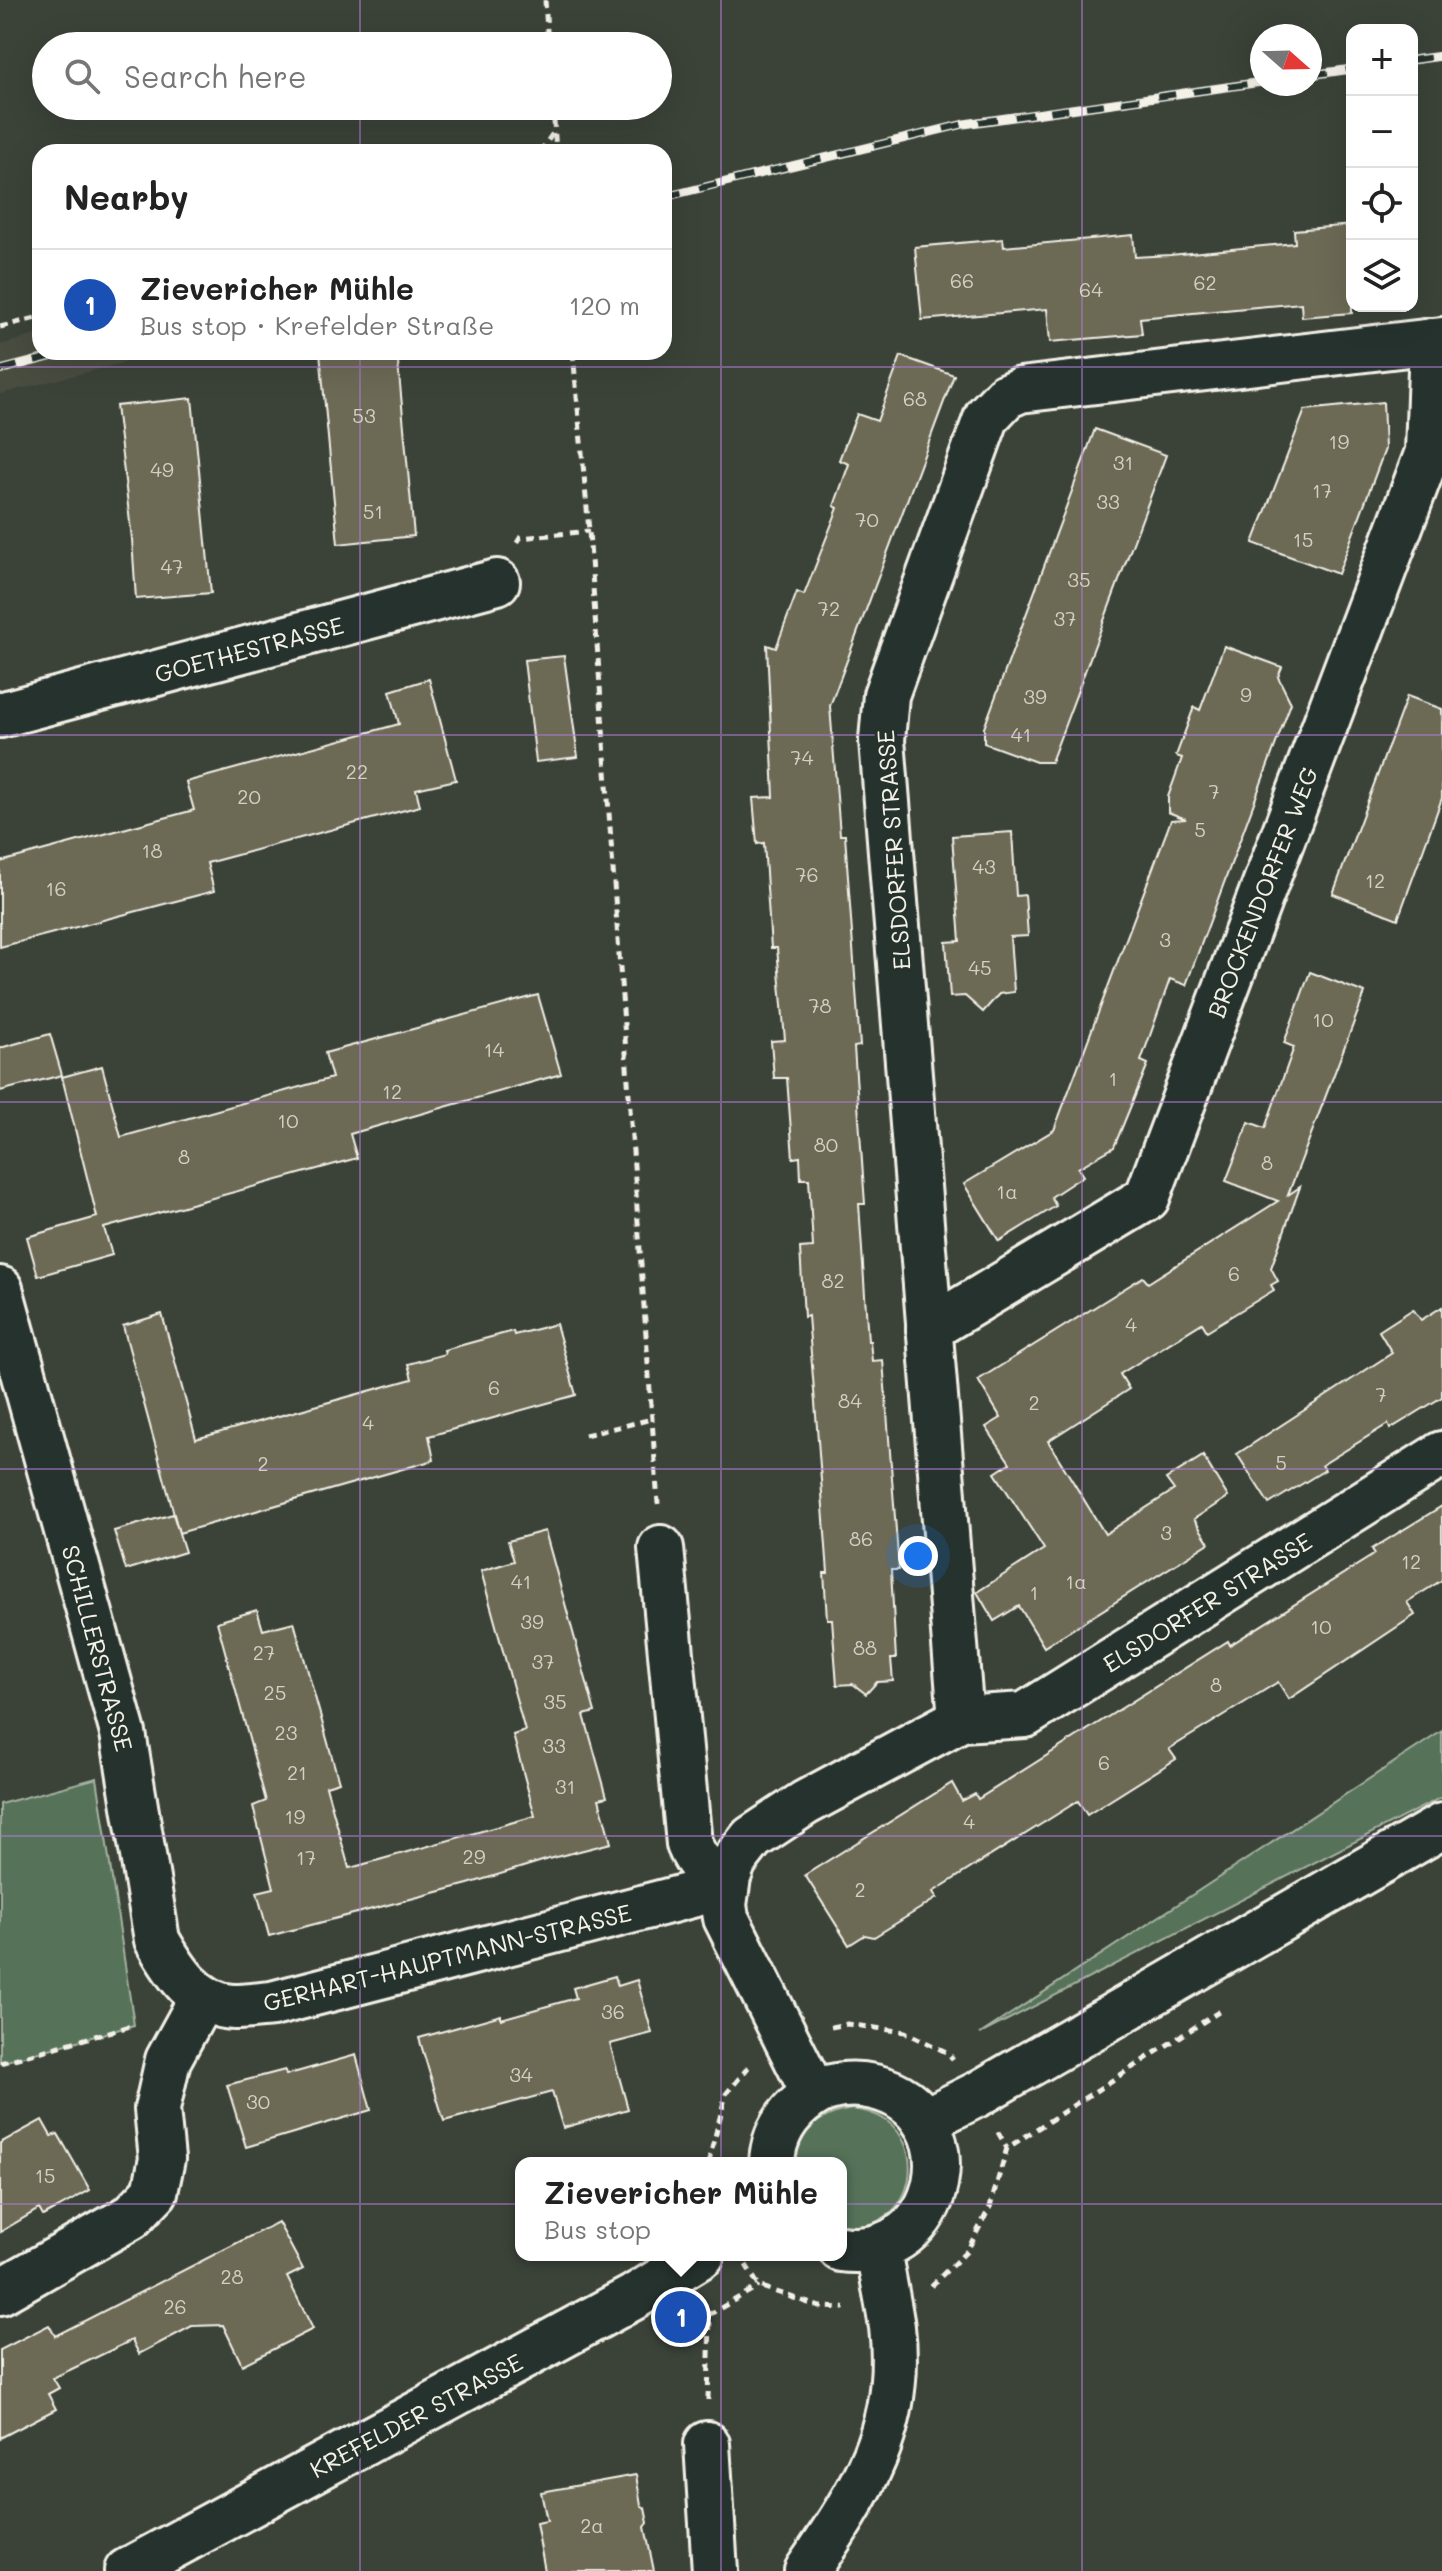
<!DOCTYPE html>
<meta charset="utf-8">
<style>
body{margin:0;font-family:Mali,sans-serif;background:#f6f6f6;color:#222}
.controls{position:absolute;right:24px;top:24px;display:grid;overflow:hidden;border-radius:16px;box-shadow:0 8px 32px #0002}
.controls button{width:72px;height:72px;display:grid;place-items:center;padding:0;border:0;border-bottom:2px solid #e0e0e0;background:#fff;color:#222;font:40px sans-serif}
.compass{position:absolute;left:1250px;top:24px;width:72px;height:72px;border-radius:50%;background:#fff;box-shadow:0 8px 32px #0002;rotate:110deg}
.you{position:absolute;left:918px;top:1556px;width:28px;height:28px;margin:-20px;border:6px solid #fff;border-radius:50%;background:#1a73e8;box-shadow:0 0 0 12px #1a73e833}
.badge{display:grid;place-items:center;width:52px;height:52px;border-radius:50%;background:#0f766e;color:#fff;font-size:26px;font-weight:700}
.pin{position:absolute;translate:-50% -50%;border:4px solid #fff;box-shadow:0 2px 8px #0006}
.popup{position:absolute;left:515px;top:2157px;width:332px;height:104px;box-sizing:border-box;display:grid;place-content:center;border-radius:16px;background:#fff;filter:drop-shadow(0 2px 6px #0005);font-size:26px;white-space:nowrap;color:#767676}
.popup b{font-size:30px;color:#222}
.popup::after{content:'';position:absolute;left:50%;top:100%;margin-left:-16px;border:16px solid transparent;border-top-color:#fff}
.list{margin:0;padding:0;list-style:none}
h2{display:flex;justify-content:space-between;align-items:center;height:104px;margin:0;padding:0 32px;font-size:34px}
h2 small{font-size:26px;font-weight:400;color:#767676}
.list li{display:grid;grid-template-columns:52px 1fr auto;gap:24px;align-items:center;box-sizing:border-box;height:112px;padding:0 32px;border-top:2px solid #e0e0e0}
.list b{display:block;font-size:30px;white-space:nowrap}
.list p{margin:0;font-size:26px;white-space:nowrap;color:#767676}
.list em{font-size:26px;font-style:normal;color:#767676}
.icon{flex:none;width:44px;height:44px;fill:none;stroke:currentColor;stroke-width:2;stroke-linecap:round;stroke-linejoin:round}
.map{position:relative;flex:none;width:1442px;height:2571px;overflow:hidden}
.search{position:absolute;background:#fff;box-shadow:0 8px 32px #0002;left:32px;top:32px;width:640px;height:88px;display:flex;align-items:center;gap:20px;box-sizing:border-box;padding:0 28px;border-radius:44px;color:#767676;font-size:30px}
.panel{position:absolute;background:#fff;box-shadow:0 8px 32px #0002;left:32px;top:144px;width:640px;height:216px;border-radius:24px}
.map>svg:first-child{display:block}
.built{fill:#4a4e41}
.green{fill:#57735a;stroke:#a6b2a1;stroke-width:2}
.building{fill:#6c6955;stroke:#f4f1e8;stroke-width:2}
.lines{fill:none;stroke-linecap:round;stroke-linejoin:round}
.street-casing{stroke:#f4f1e8;stroke-width:50}
.secondary-casing{stroke:#f4f1e8;stroke-width:50}
.path{stroke:#f4f1e8;stroke-width:5;stroke-dasharray:8 6;stroke-linecap:butt}
.street{stroke:#26332d;stroke-width:44}
.secondary{stroke:#26332d;stroke-width:44}
.rail-casing{stroke:#f4f1e8;stroke-width:9}
.rail{stroke:#26332d;stroke-width:6;stroke-dasharray:18;stroke-linecap:butt}
.grid{fill:none;stroke:#ab7bcf;stroke-width:2;stroke-opacity:0.55}
.labels{text-anchor:middle;dominant-baseline:central;stroke-width:6;stroke-linejoin:round;paint-order:stroke}
.number-label{font-size:20px;fill:#d2cfc3}
.street-label{font-size:24px;fill:#f4f1e8;stroke:#26332d}
</style>
<div class="map">
<svg width="1442" height="2571" viewBox="0 0 1442 2571">
<rect width="100%" height="100%" fill="#3b4339"/>
<filter id="ink" filterUnits="userSpaceOnUse"><feTurbulence type="fractalNoise" baseFrequency=".0125" numOctaves="2"/><feDisplacementMap in="SourceGraphic" scale="16" xChannelSelector="R" yChannelSelector="G"/><feConvolveMatrix kernelMatrix="1 2 1 2 8 2 1 2 1" color-interpolation-filters="sRGB"/></filter>
<g filter="url(#ink)">
<!-- built -->
<polygon class="built" points="40,334 40,352 166,352 0,394 0,345"/>
<!-- green -->
<g class="green">
<polygon points="1442,1731 1442,1797 980,2034"/>
<polygon points="97,1778 134,2025 0,2063 0,1804"/>
<path d="M852,2109c13,2 24,4 35,12 34,25 29,82 -9,100 -12,6 -24,6 -37,5v-63h-47c2,-33 28,-49 58,-54z"/>
</g>
<!-- building -->
<g class="building">
<polygon points="1352,225 1352,313 1302,317 1301,303 1140,318 1142,334 1050,342 1047,309 922,320 915,247 1003,239 1004,247 1133,235 1135,257 1170,255 1295,243 1294,230"/>
<polygon points="320,352 397,352 414,536 338,544"/>
<polygon points="901,356 954,375 830,706 840,835 845,835 860,1046 854,1047 865,1204 859,1204 868,1341 870,1341 872,1361 883,1360 899,1570 891,1570 896,1659 891,1659 893,1681 877,1682 866,1694 853,1684 837,1685 832,1619 827,1619 824,1573 828,1573 818,1440 808,1316 804,1317 800,1248 813,1247 809,1179 801,1179 800,1157 793,1158 787,1078 774,1078 771,1041 785,1040 777,948 771,948 764,843 757,844 753,798 774,797 767,645 776,648 797,592 804,595 838,508 834,506 849,464 839,460 857,414 877,421"/>
<polygon points="192,398 211,593 136,599 132,539 116,406"/>
<polygon points="1383,402 1385,449 1338,574 1253,543 1305,410"/>
<polygon points="1095,429 1166,455 1051,762 1036,762 984,743 984,728"/>
<polygon points="1224,646 1282,667 1278,677 1291,703 1186,985 1170,979 1141,1061 1148,1064 1114,1147 1078,1168 1083,1176 1051,1197 1056,1206 999,1241 964,1184 1054,1130 1171,820 1186,819 1168,812 1168,797 1182,758 1176,756 1194,707 1200,710"/>
<polygon points="564,656 578,757 536,762 524,660"/>
<polygon points="429,679 456,780 416,789 420,806 207,863 214,891 0,947 0,862 194,810 186,782 399,724 390,691"/>
<polygon points="1407,696 1442,709 1442,798 1398,919 1333,894"/>
<polygon points="1012,832 1016,896 1025,895 1028,936 1010,937 1014,992 999,994 983,1012 965,996 950,997 946,942 960,941 952,836"/>
<polygon points="1310,972 1365,993 1288,1195 1300,1187 1271,1268 1278,1281 1271,1285 1274,1290 1207,1331 1202,1323 1120,1374 1129,1389 1048,1441 1105,1534 1174,1490 1166,1479 1203,1456 1228,1497 1194,1519 1209,1543 1044,1647 1019,1606 994,1621 977,1592 1044,1549 995,1473 1010,1463 986,1427 1001,1418 978,1380 1143,1277 1148,1283 1278,1201 1226,1181 1249,1122 1265,1128 1294,1047 1284,1043"/>
<polygon points="538,995 561,1074 350,1134 357,1158 104,1228 112,1255 38,1276 27,1237 97,1217 62,1077 102,1066 121,1137 332,1078 325,1053"/>
<polygon points="50,1034 62,1075 0,1091 0,1048"/>
<polygon points="1442,1307 1442,1397 1390,1429 1388,1424 1322,1465 1325,1470 1269,1504 1237,1454 1392,1353 1379,1331 1413,1309 1421,1320"/>
<polygon points="162,1314 196,1439 412,1379 408,1364 445,1354 444,1350 513,1331 514,1335 556,1324 576,1395 429,1436 434,1460 179,1533 123,1326"/>
<polygon points="1442,1506 1442,1580 1407,1602 1415,1615 1289,1699 1278,1682 1169,1749 1176,1759 1087,1815 1078,1801 933,1892 937,1898 874,1937 865,1935 849,1945 805,1875 952,1783 962,1801 975,1794 978,1799 1228,1641 1230,1645 1375,1554 1372,1549"/>
<polygon points="173,1514 185,1552 126,1570 114,1531"/>
<polygon points="545,1531 595,1712 584,1715 607,1797 599,1799 611,1843 552,1858 468,1884 269,1936 257,1892 274,1888 253,1806 266,1801 217,1622 257,1610 263,1630 294,1622 339,1782 326,1786 349,1868 354,1867 535,1816 513,1735 525,1731 481,1571 514,1561 508,1541"/>
<polygon points="615,1976 618,1986 637,1980 652,2033 610,2044 628,2109 563,2128 552,2092 444,2121 419,2038 501,2015 501,2019 576,1998 573,1988"/>
<polygon points="356,2055 371,2110 246,2147 227,2085 285,2070 286,2075"/>
<polygon points="42,2120 51,2136 58,2134 90,2190 43,2216 39,2209 0,2232 0,2143"/>
<polygon points="278,2222 303,2269 287,2277 313,2329 242,2365 223,2325 192,2326 139,2354 132,2340 53,2378 59,2388 48,2394 56,2409 0,2438 0,2350 49,2325 55,2336"/>
<polygon points="636,2475 641,2505 645,2508 648,2523 645,2527 654,2571 545,2571 536,2523 547,2521 541,2492"/>
</g>
<g class="lines">
<defs>
<g id="street">
<polyline points="0,715 497,582"/>
<path d="M0,1289l123,444 34,207c17,30 39,66 77,67 13,0 26,-2 38,-3l454,-118"/>
<polyline points="929,1329 1147,1198 1428,452 1432,341"/>
<path d="M661,1548l28,296c8,20 20,29 37,42"/>
<polyline points="961,1719 882,740 886,695 987,416 1006,396 1020,390 1442,340"/>
<polyline points="814,2094 726,1918 724,1905 728,1877 734,1861 752,1838 805,1803 961,1719 1025,1715 1442,1454"/>
<polyline points="0,2292 131,2217 155,2192 162,2159 157,2109 168,2060 202,1998"/>
<polyline points="707,2444 715,2571"/>
<path d="M807,2571c54,-79 97,-144 85,-244 -4,-26 -10,-53 -14,-79"/>
</g>
<g id="secondary">
<polyline points="924,2121 978,2094 1442,1826"/>
<path d="M772,2163c1,-28 15,-50 38,-66 18,-13 43,-15 64,-10 102,24 72,177 -33,162"/>
<polyline points="127,2571 634,2297 702,2255"/>
</g>
</defs>
<!-- street casing -->
<use href="#street" class="street-casing"/>
<!-- secondary casing -->
<use href="#secondary" class="secondary-casing"/>
<!-- path -->
<g class="path">
<polyline points="545,0 548,46"/>
<polyline points="553,106 556,152"/>
<polyline points="540,152 553,133"/>
<polyline points="0,327 40,317"/>
<polyline points="573,352 589,531 658,1504"/>
<polyline points="517,543 520,538 589,531"/>
<polyline points="585,1435 652,1419"/>
<polyline points="831,2027 847,2024 905,2032 948,2053 953,2059"/>
<polyline points="0,2063 134,2025"/>
<polyline points="998,2132 1007,2148"/>
<polyline points="710,2163 710,2156 726,2094 751,2064"/>
<polyline points="746,2265 759,2286 820,2307 845,2308"/>
<polyline points="931,2286 967,2251 990,2207 1007,2148 1220,2011"/>
<polyline points="708,2400 710,2314 759,2286"/>
</g>
<!-- street -->
<use href="#street" class="street"/>
<!-- secondary -->
<use href="#secondary" class="secondary"/>
<defs>
<g id="rail">
<polyline points="1412,60 1442,56"/>
<polyline points="1310,75 1352,69"/>
<polyline points="664,197 964,124 1262,82"/>
<polyline points="0,370 69,352"/>
</g>
</defs>
<!-- rail casing -->
<use href="#rail" class="rail-casing"/>
<!-- rail -->
<use href="#rail" class="rail"/>
</g>
</g>
<!-- grid -->
<path class="grid" d="M360,0v46M721,0v2571M1082,0v2571M360,106v46M360,352v2219M0,367h1442M0,735h1442M0,1102h1442M0,1469h1442M0,1836h1442M0,2204h1442"/>
<g class="labels">
<!-- number labels -->
<g class="number-label">
<text x="962" y="280">66</text>
<text x="1205" y="282">62</text>
<text x="1091" y="289">64</text>
<text x="915" y="398">68</text>
<text x="364" y="415">53</text>
<text x="1339" y="441">19</text>
<text x="1123" y="462">31</text>
<text x="162" y="469">49</text>
<text x="1322" y="490">17</text>
<text x="1108" y="501">33</text>
<text x="373" y="511">51</text>
<text x="867" y="519">70</text>
<text x="1303" y="539">15</text>
<text x="172" y="566">47</text>
<text x="1079" y="579">35</text>
<text x="829" y="608">72</text>
<text x="1065" y="618">37</text>
<text x="1246" y="694">9</text>
<text x="1035" y="696">39</text>
<text x="1021" y="734">41</text>
<text x="802" y="757">74</text>
<text x="357" y="771">22</text>
<text x="1214" y="791">7</text>
<text x="249" y="796">20</text>
<text x="1200" y="829">5</text>
<text x="152" y="850">18</text>
<text x="984" y="866">43</text>
<text x="807" y="874">76</text>
<text x="1375" y="880">12</text>
<text x="56" y="888">16</text>
<text x="1165" y="939">3</text>
<text x="980" y="967">45</text>
<text x="820" y="1005">78</text>
<text x="1323" y="1019">10</text>
<text x="494" y="1049">14</text>
<text x="1113" y="1078">1</text>
<text x="392" y="1091">12</text>
<text x="288" y="1120">10</text>
<text x="826" y="1144">80</text>
<text x="184" y="1156">8</text>
<text x="1267" y="1162">8</text>
<text x="1007" y="1191">1a</text>
<text x="1234" y="1273">6</text>
<text x="833" y="1280">82</text>
<text x="1131" y="1324">4</text>
<text x="494" y="1387">6</text>
<text x="1381" y="1394">7</text>
<text x="850" y="1400">84</text>
<text x="1034" y="1402">2</text>
<text x="368" y="1422">4</text>
<text x="1281" y="1462">5</text>
<text x="263" y="1463">2</text>
<text x="1166" y="1532">3</text>
<text x="861" y="1538">86</text>
<text x="1411" y="1561">12</text>
<text x="521" y="1581">41</text>
<text x="1076" y="1581">1a</text>
<text x="1034" y="1592">1</text>
<text x="532" y="1621">39</text>
<text x="1321" y="1626">10</text>
<text x="865" y="1647">88</text>
<text x="264" y="1652">27</text>
<text x="543" y="1661">37</text>
<text x="1216" y="1684">8</text>
<text x="275" y="1692">25</text>
<text x="555" y="1701">35</text>
<text x="286" y="1732">23</text>
<text x="554" y="1745">33</text>
<text x="1104" y="1762">6</text>
<text x="297" y="1772">21</text>
<text x="565" y="1786">31</text>
<text x="295" y="1816">19</text>
<text x="969" y="1821">4</text>
<text x="474" y="1856">29</text>
<text x="306" y="1857">17</text>
<text x="860" y="1889">2</text>
<text x="613" y="2011">36</text>
<text x="521" y="2074">34</text>
<text x="258" y="2101">30</text>
<text x="45" y="2175">15</text>
<text x="232" y="2276">28</text>
<text x="175" y="2306">26</text>
<text x="592" y="2525">2a</text>
</g>
<!-- street labels -->
<g class="street-label">
<text transform="translate(249 649) rotate(-15)">GOETHESTRASSE</text>
<text transform="translate(893 850) rotate(-94)">ELSDORFER STRASSE</text>
<text transform="translate(1262 892) rotate(-69)">BROCKENDORFER WEG</text>
<text transform="translate(1207 1602) rotate(-32)">ELSDORFER STRASSE</text>
<text transform="translate(98 1648) rotate(75)">SCHILLERSTRASSE</text>
<text transform="translate(447 1957) rotate(-14)">GERHART-HAUPTMANN-STRASSE</text>
<text transform="translate(416 2415) rotate(-28)">KREFELDER STRASSE</text>
</g>
</g>
</svg>
<div class="controls">
<button>+</button>
<button>−</button>
<button><svg class="icon" aria-label="locate" viewBox="0 0 24 24"><circle cx="12" cy="12" r="6"/><path d="M12 2v4M12 18v4M2 12h4M18 12h4"/></svg></button>
<button><svg class="icon" aria-label="layers" viewBox="0 0 24 24"><path d="M12 4l9 5-9 5-9-5zM3 14l9 5 9-5"/></svg></button>
</div>
<svg class="compass" viewBox="-18 -18 36 36"><path d="M0-13l5 13h-10z" fill="#e53935"/><path d="M0 13l5-13h-10z" fill="#767676"/></svg>
<div class="you"></div>
<div class="pin badge" style="left:681px;top:2317px;background:#1a4fb4">1</div>
<div class="popup"><b>Zievericher Mühle</b>Bus stop</div>
<div class="search"><svg class="icon" aria-label="search" viewBox="0 0 24 24"><circle cx="10" cy="10" r="6"/><path d="M15 15l6 6"/></svg>Search here</div>
<section class="panel">
<h2>Nearby<small></small></h2>
<ul class="list">
<li><span class="badge" style="background:#1a4fb4">1</span><div><b>Zievericher Mühle</b><p>Bus stop · Krefelder Straße</p></div><em>120 m</em></li>
</ul>
</section>
</div>
